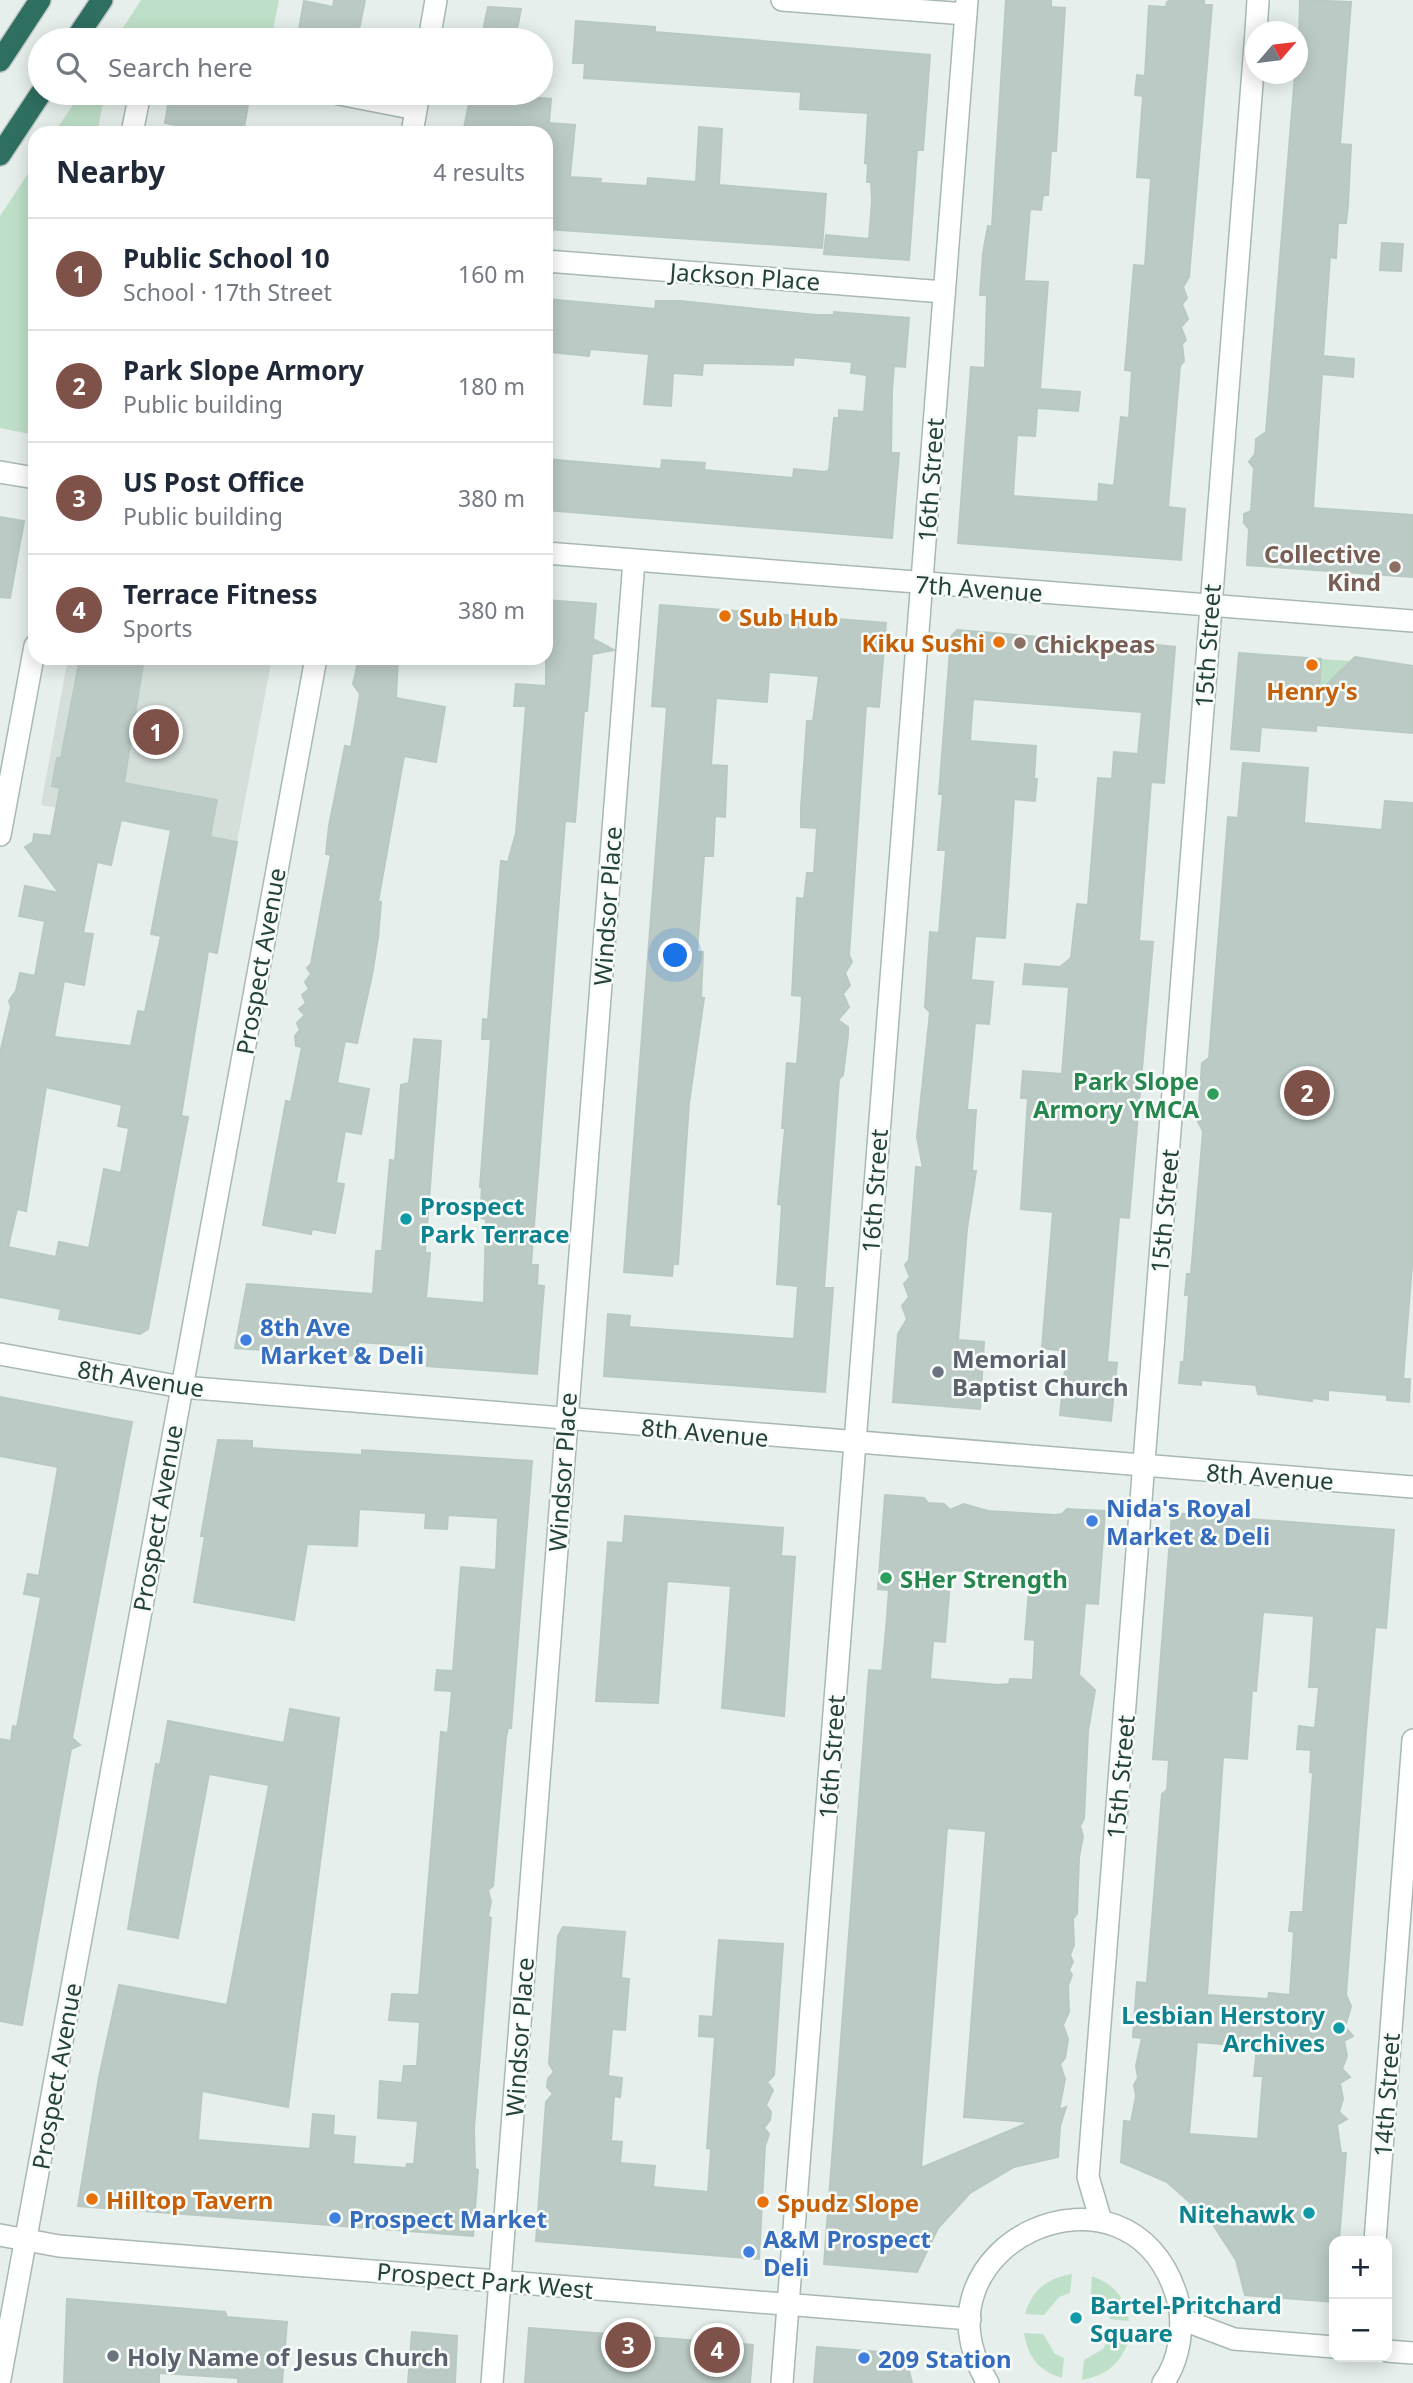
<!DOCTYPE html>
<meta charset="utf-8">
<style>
body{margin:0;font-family:"Noto Sans",sans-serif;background:#f2f2f3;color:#1f2937}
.controls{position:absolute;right:21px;bottom:21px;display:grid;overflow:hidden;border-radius:14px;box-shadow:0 4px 18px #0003}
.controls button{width:63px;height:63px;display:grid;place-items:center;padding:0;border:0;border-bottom:2px solid #e0e1e3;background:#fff;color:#1f2937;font:35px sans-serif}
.compass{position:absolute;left:1245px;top:21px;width:63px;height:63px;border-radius:50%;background:#fff;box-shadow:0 4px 18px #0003;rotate:62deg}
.you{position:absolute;left:676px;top:956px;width:24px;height:24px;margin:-18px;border:5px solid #fff;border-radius:50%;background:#1a73e8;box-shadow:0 0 0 10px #1a73e833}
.badge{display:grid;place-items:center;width:46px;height:46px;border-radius:50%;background:#7f5249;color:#fff;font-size:23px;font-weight:700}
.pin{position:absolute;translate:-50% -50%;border:4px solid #fff;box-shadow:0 2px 7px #0006}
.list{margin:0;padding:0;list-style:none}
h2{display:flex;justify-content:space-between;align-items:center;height:91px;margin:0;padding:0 28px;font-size:30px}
h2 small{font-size:23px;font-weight:400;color:#747a83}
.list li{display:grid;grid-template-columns:46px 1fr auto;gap:21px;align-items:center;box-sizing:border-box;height:112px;padding:0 28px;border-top:2px solid #e0e1e3}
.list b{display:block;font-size:26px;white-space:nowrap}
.list p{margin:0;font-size:23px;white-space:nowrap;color:#747a83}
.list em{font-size:23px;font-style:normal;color:#747a83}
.icon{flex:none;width:38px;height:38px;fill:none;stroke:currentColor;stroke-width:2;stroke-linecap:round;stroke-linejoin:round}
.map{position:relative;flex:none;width:1413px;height:2383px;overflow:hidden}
.search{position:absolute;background:#fff;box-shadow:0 4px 18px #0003;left:28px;top:28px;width:525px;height:77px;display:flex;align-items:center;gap:18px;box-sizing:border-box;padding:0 24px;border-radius:38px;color:#747a83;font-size:26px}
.panel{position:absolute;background:#fff;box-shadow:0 4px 18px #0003;left:28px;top:126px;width:525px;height:539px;border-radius:21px}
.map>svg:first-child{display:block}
.built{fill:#d4dfda}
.green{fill:#bfe0c8}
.building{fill:#bbcac4;stroke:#b8c9c2;stroke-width:2;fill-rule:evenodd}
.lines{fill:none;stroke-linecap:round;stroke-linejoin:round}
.minor-casing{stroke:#a8b8b2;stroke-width:24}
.tertiary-casing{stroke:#a8b8b2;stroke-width:24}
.motorway-casing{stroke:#c2cac8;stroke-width:24}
.minor{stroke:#fff;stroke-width:21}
.tertiary{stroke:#fff;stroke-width:21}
.motorway{stroke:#2f6f62;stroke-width:21}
.education-dot{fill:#8d6e63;stroke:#f7fbf9;stroke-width:2.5}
.food-dot{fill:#e8710a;stroke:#f7fbf9;stroke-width:2.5}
.leisure-dot{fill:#2e9e5b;stroke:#f7fbf9;stroke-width:2.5}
.culture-dot{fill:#0f9aa8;stroke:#f7fbf9;stroke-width:2.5}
.shop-dot{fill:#3f7fe0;stroke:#f7fbf9;stroke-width:2.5}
.worship-dot{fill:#6b7280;stroke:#f7fbf9;stroke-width:2.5}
.labels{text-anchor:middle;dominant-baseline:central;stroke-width:5;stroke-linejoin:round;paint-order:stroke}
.street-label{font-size:24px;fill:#24423a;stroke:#f7fbf9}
.education-label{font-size:24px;font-weight:bold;fill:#785e54;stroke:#f7fbf9;text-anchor:end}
.food-label{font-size:24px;font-weight:bold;fill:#c56008;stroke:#f7fbf9;text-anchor:start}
.leisure-label{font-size:24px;font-weight:bold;fill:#27864d;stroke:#f7fbf9;text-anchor:end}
.culture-label{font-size:24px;font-weight:bold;fill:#0d838f;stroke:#f7fbf9;text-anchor:start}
.shop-label{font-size:24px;font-weight:bold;fill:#366cbe;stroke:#f7fbf9;text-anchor:start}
.worship-label{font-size:24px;font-weight:bold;fill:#5b616d;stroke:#f7fbf9;text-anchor:start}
</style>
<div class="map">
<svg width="1413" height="2383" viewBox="0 0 1413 2383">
<rect width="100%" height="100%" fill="#e6efeb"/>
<!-- built -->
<polygon class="built" points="68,658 272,658 237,842 41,805"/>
<!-- green -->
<g class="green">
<polygon points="141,0 279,0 271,40 209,40 186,36 162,40 115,40"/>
<polygon points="81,93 105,93 97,133 54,133"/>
<polygon points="35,163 35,435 0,428 0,216"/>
<polygon points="1321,659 1351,661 1346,727 1316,726"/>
<path d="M1072,2274l-2,19 -11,4 -15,18 -19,-1c8,-25 21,-35 47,-40z"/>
<path d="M1092,2276c23,9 33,21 37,45l-19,-2 -4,-9 -15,-15z"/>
<path d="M1024,2333l19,1 12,20 9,4 -2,20c-24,-8 -34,-21 -38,-45z"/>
<path d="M1108,2339l21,1c-9,24 -22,35 -47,40l2,-20 19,-11z"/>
</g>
<!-- building -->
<g class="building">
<polygon points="334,0 365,0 357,40 297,40 304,1 333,7"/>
<polygon points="1006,0 1051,0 1051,7 1065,8 1056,151 1051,151 1048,195 1043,195 1041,210 1030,209 1024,281 1048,282 1040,389 1080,392 1078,411 1037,408 1035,436 1017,435 1013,496 1098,502 1099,484 1114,486 1121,417 1129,418 1132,371 1125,370 1134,265 1145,266 1151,178 1137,177 1143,96 1135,95 1137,75 1145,76 1149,6 1166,7 1167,2 1172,0 1204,0 1204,5 1212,5 1189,277 1183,287 1187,298 1182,304 1188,319 1181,327 1186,340 1182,344 1184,361 1180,366 1168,507 1185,509 1181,560 958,543 971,367 985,368 987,295 980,295 983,253 988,226 992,227"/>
<polygon points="1300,0 1351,2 1340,144 1351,145 1348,205 1346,223 1338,223 1336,258 1330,257 1323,356 1354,359 1353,377 1322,374 1313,508 1413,515 1413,577 1247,565 1249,529 1244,523 1244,514 1251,511 1254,468 1249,462 1255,454 1256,439 1266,432 1295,74 1298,74"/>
<polygon points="488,7 521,9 515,40 481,40"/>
<polygon points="576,21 655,27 655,32 930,55 923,150 917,150 909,260 824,254 826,235 869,239 872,201 871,182 867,182 868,164 865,163 868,113 800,109 801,92 584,78 585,63 573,63"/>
<polygon points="170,93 248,105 243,133 174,133 175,125 165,123"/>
<polygon points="471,93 527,93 527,97 551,99 549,123 575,125 570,177 601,179 600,183 647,186 648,178 696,182 699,127 722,129 719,185 826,194 822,248 546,229 546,133 463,133"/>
<polygon points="1382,243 1403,244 1401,271 1380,270"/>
<polygon points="546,299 655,309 656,301 680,301 816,315 834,315 834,312 909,318 905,367 894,366 892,390 891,453 899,453 892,538 546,510 546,459 661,469 662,460 705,463 704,470 793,478 794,469 825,472 829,470 834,418 839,418 839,410 864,412 867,375 851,373 852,362 794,357 793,365 703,363 702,375 673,373 671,406 644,404 649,354 590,349 589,356 551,352 552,345 546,345"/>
<polygon points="0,517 24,521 10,598 0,597"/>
<polygon points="546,600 596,604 593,639 614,650 592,654 587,711 584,711 575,822 565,821 531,1265 538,1265 537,1285 544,1286 537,1374 427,1366 428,1347 358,1342 357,1356 235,1348 247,1284 373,1294 376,1251 382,1251 390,1160 395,1161 401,1085 409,1083 414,1039 441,1041 425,1253 430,1253 426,1298 484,1303 486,1219 480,1218 482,1187 480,1187 491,1039 482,1039 483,1019 488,1020 501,861 508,862 516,833 526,706 514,706 516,684 546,686"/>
<polygon points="660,605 886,623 879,707 866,706 849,955 852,962 845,973 850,985 843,994 849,1007 838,1020 848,1027 848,1035 843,1075 839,1079 824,1288 833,1288 825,1392 604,1376 608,1314 630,1316 629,1327 794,1339 798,1286 777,1284 782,1205 778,1204 785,1128 782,1128 787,1063 797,1064 801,1018 802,996 792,995 797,898 804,899 807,873 814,873 817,828 801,827 801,808 807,721 813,721 819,676 769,672 767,702 716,698 711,765 727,766 725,817 715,816 713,856 704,856 697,952 703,952 701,998 704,998 689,1103 678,1264 673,1264 672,1276 624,1272 667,707 652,706"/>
<polygon points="957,630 1090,641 1144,641 1147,644 1175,647 1164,783 1151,782 1139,941 1153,942 1129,1218 1119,1217 1107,1362 1117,1363 1111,1421 1060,1415 1067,1351 1042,1348 1053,1212 1021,1209 1028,1098 1021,1098 1023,1071 1062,1074 1069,987 1023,984 1025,964 1060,967 1071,958 1077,904 1088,905 1098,778 1112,779 1114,752 1138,754 1142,712 973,699 970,741 1036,746 1034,779 1037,779 1035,801 1014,799 1005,938 975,936 971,980 993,982 989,1024 975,1023 967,1110 976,1110 972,1171 976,1171 967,1229 958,1340 984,1342 980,1409 893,1402 898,1334 907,1319 902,1306 909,1297 904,1284 910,1277 905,1265 909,1260 916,1167 923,1168 917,1137 930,1012 925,1007 930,932 939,933 946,850 938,850 943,794 939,794 951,637"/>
<polygon points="1239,653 1321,659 1319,692 1355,657 1413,666 1413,733 1316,725 1316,731 1261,727 1259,751 1231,749"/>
<path d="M80,658h64l-20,125 93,17 -7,37 27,5 -20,111 -9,-2 -3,19 -24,146 7,1 -40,212 -8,5 -81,-15 2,-10 -61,-12v-244l11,-46 -2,-6 7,-10 4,-18 15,3 10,-55 -26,-5 6,-30 34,7 -34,-46 8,-5 1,-8 17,2 9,-48 -8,-2 5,-28h4zM121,820l50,10 -20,104 10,2 -16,76 -7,-1 -7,35 -77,-9 10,-56 20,4 9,-51 -10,-1 14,-71 14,3zM46,1087l76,18 -4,21 11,2 -8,45 -17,-4 -15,79 -30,-6 -3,15 -48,-10 9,-38 9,2z"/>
<polygon points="359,658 398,658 396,698 445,707 436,762 404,756 378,902 381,902 378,938 372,975 357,1043 345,1041 337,1083 369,1089 361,1134 345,1131 336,1183 344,1184 335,1233 312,1229 311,1234 263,1225 286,1101 291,1102 302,1047 296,1046 295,1036 300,1030 297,1023 305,1015 299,1009 306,1003 302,995 309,989 305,982 311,974 307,968 311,964 331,855 326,854 329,826 345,746 351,747 358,707 360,694 353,684"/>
<polygon points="1243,763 1308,768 1304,823 1382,830 1385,801 1413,803 1413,1253 1403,1379 1410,1379 1409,1402 1387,1400 1387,1395 1328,1390 1328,1400 1312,1398 1312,1401 1258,1394 1256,1385 1201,1380 1201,1385 1179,1383 1181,1362 1184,1362 1189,1295 1185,1295 1187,1274 1191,1274 1203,1131 1198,1122 1202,1063 1209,1058 1228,817 1238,818"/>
<polygon points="0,1397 132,1422 72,1738 80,1745 71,1749 22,2025 0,2021 0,1739 11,1741 13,1726 17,1727 41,1597 24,1594 28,1574 39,1576 58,1467 0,1456"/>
<polygon points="218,1440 252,1441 252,1448 295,1451 362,1455 362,1450 532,1461 511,1728 508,1728 506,1737 493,1886 488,1890 491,1902 488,1916 491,1918 474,2129 475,2169 478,2170 473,2236 78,2206 99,2077 119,1985 227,2005 269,1785 209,1774 178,1938 128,1929 156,1764 160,1765 168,1721 284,1743 290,1709 339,1718 288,2107 202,2091 198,2140 310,2149 313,2114 334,2116 333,2135 355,2137 353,2164 406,2168 407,2164 414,2164 418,2121 378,2118 380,2081 402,2083 404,2066 417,2066 420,2022 389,2020 392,1994 419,1995 441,1732 448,1733 452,1691 435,1690 437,1670 453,1671 461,1567 496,1570 498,1518 448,1515 447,1529 425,1528 426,1513 359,1509 357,1546 307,1544 294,1620 194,1602 205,1536 201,1536"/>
<path d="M885,1495l39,3 4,5 16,1 6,6 14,-6 24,7 68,4 6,-1 5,-5 38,2 -7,93 -13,-1 -6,72 16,15 -7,41 -4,88 -4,7 3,10 -4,21 -2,57 -4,5 1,26 -4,10 3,7 -4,8 3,5 -4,11 1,26 -6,13 5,14 -3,19 -5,6 5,15 -6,31 7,-3 -6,19 -2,31 -44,10 -44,26 -32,35 -21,44 -93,-8 45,-594 13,1 4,-42 3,-39 -11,-1zM951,1570l79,6 -5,63 10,1 -2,40 -23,-1 -1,5 -11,1 -68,-6 3,-38 12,1zM947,1828l39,3 -22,286 66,5 -109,46z"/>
<path d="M1172,1513l222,17 -8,98 -11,-1 -9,104 -20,264 5,11 -6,21 8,9 -9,5 3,15 -5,13 8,8 -10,6 3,16 -4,13 8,7 -10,6 4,28h5l-7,88h-5v61l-89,-7 -9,-35 -26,-40 -43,-38 -46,-20 3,-41 7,1 5,-26 -2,-11 4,-7 -2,-12 6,-28 -9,-1 4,-55 10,1 15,-189 5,-4 2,-30 -16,-1zM1263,1612l51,4 -5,71h10l-4,41 -16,-2 -2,23 14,1 -1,22 3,1 -10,139h-12l-2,19 5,1 -4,63 -21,-2 -1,6 -61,-4 16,-238 24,2 5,-69 4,1zM1197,2042l60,5 -3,29h9l-5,63 -69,-5z"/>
<polygon points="625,1516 783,1528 781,1556 795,1557 784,1716 722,1708 731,1586 667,1581 658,1703 596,1701 608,1542 623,1543"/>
<polygon points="563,1927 625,1932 621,1978 629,1979 625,2030 612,2029 608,2076 622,2078 620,2097 614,2096 611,2141 622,2142 620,2163 655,2166 653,2187 708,2192 711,2149 707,2148 715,2037 699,2036 700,2016 713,2017 719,1940 783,1944 774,2075 767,2082 773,2090 766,2105 771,2112 770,2120 764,2128 769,2134 765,2146 759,2259 536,2241 546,2102 553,2094 547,2087 548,2079 554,2072 549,2064 558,1936"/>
<polygon points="67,2299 225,2312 227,2317 287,2322 282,2383 238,2383 238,2378 159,2373 159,2383 64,2383"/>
<polygon points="529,2328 753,2345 750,2383 525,2383"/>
<polygon points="412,2332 457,2336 455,2383 408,2383"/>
<polygon points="817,2347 905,2354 912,2383 814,2383"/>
</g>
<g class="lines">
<defs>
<g id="minor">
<polyline points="782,0 966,14"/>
<polyline points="1256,32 1258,0"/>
<polyline points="546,261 944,292"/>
<polyline points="0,835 35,646"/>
<polyline points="0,1354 182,1387 1413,1487"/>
<polyline points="1101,2221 1088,2177 1256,32"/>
<polyline points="0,2235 59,2246 970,2319"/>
<polyline points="1375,2241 1413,1740"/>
<polyline points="492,2383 634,561"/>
<polyline points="782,2383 967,0"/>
</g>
<g id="tertiary">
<polyline points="429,40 436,0"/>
<polyline points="334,93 416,109"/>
<polyline points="132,133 140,93"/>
<polyline points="412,133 419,93"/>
<polyline points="0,472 35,478"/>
<polyline points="546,553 1413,621"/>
<polyline points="1181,2319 1234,2339 1334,2347"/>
<polyline points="1387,2351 1413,2353"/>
<polyline points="0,2379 316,658"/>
<path d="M988,2383c-85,-138 142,-241 189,-86 8,27 3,63 -14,86"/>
</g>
<g id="motorway">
<polyline points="75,40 102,0"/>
<polyline points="0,61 40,0"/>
<polyline points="0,155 41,93"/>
</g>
</defs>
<!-- minor casing -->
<use href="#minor" class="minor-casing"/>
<!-- tertiary casing -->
<use href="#tertiary" class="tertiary-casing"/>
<!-- motorway casing -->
<use href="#motorway" class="motorway-casing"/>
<!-- minor -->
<use href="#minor" class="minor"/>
<!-- tertiary -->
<use href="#tertiary" class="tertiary"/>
<!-- motorway -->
<use href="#motorway" class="motorway"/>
</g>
<!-- markers -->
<g class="education-dot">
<circle cx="1395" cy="567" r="7"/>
<circle cx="1020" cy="643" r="7"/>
</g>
<g class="food-dot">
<circle cx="725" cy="616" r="7"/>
<circle cx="999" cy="642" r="7"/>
<circle cx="1312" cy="665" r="7"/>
<circle cx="92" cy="2199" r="7"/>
<circle cx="763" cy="2202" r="7"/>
</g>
<g class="leisure-dot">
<circle cx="1213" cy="1094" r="7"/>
<circle cx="886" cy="1578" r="7"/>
</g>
<g class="culture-dot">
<circle cx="406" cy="1219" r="7"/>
<circle cx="1339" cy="2028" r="7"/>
<circle cx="1309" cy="2213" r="7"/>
<circle cx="1076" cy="2318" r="7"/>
</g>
<g class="shop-dot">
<circle cx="246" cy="1340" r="7"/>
<circle cx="1092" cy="1521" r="7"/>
<circle cx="335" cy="2218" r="7"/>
<circle cx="749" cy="2252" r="7"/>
<circle cx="864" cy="2358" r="7"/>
</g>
<g class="worship-dot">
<circle cx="938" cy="1372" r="7"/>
<circle cx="113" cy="2356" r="7"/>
</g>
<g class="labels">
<!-- street labels -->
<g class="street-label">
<text transform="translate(745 276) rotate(4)">Jackson Place</text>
<text transform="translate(930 480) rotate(-86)">16th Street</text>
<text transform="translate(979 588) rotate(4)">7th Avenue</text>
<text transform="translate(1207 646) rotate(-86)">15th Street</text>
<text transform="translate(607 906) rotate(-86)">Windsor Place</text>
<text transform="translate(260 961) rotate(-80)">Prospect Avenue</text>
<text transform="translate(874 1191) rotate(-86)">16th Street</text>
<text transform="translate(1164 1211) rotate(-85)">15th Street</text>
<text transform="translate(141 1378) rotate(9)">8th Avenue</text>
<text transform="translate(705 1432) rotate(5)">8th Avenue</text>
<text transform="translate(562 1472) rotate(-86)">Windsor Place</text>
<text transform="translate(1270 1476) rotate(4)">8th Avenue</text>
<text transform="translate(157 1518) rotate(-80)">Prospect Avenue</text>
<text transform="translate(831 1757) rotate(-86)">16th Street</text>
<text transform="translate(1120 1777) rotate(-85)">15th Street</text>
<text transform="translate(519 2037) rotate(-86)">Windsor Place</text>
<text transform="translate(56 2076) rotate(-80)">Prospect Avenue</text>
<text transform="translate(1386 2095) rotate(-86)">14th Street</text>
<text transform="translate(485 2280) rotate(5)">Prospect Park West</text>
</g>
<!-- education labels -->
<g class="education-label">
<text x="1381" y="553">Collective<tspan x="1381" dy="28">Kind</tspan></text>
<text x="1034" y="643" text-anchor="start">Chickpeas</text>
</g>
<!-- food labels -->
<g class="food-label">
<text x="739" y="616">Sub Hub</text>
<text x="985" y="642" text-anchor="end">Kiku Sushi</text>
<text x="1312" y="690" text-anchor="middle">Henry's</text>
<text x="106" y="2199">Hilltop Tavern</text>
<text x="777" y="2202">Spudz Slope</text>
</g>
<!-- leisure labels -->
<g class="leisure-label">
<text x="1199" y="1080">Park Slope<tspan x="1199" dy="28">Armory YMCA</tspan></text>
<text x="900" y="1578" text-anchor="start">SHer Strength</text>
</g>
<!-- culture labels -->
<g class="culture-label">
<text x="420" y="1205">Prospect<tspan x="420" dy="28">Park Terrace</tspan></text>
<text x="1325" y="2014" text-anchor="end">Lesbian Herstory<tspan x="1325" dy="28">Archives</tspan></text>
<text x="1295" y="2213" text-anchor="end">Nitehawk</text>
<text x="1090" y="2304">Bartel-Pritchard<tspan x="1090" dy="28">Square</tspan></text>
</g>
<!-- shop labels -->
<g class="shop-label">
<text x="260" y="1326">8th Ave<tspan x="260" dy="28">Market &amp; Deli</tspan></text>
<text x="1106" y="1507">Nida's Royal<tspan x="1106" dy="28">Market &amp; Deli</tspan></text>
<text x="349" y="2218">Prospect Market</text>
<text x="763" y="2238">A&amp;M Prospect<tspan x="763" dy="28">Deli</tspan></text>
<text x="878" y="2358">209 Station</text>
</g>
<!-- worship labels -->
<g class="worship-label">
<text x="952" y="1358">Memorial<tspan x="952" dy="28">Baptist Church</tspan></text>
<text x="127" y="2356">Holy Name of Jesus Church</text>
</g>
</g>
</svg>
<div class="controls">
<button>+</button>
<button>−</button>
</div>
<svg class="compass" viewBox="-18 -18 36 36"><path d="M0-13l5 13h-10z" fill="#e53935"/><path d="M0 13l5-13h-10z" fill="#747a83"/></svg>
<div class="you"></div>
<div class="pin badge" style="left:156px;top:732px">1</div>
<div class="pin badge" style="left:1307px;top:1093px">2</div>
<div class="pin badge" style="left:628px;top:2345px">3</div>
<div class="pin badge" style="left:717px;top:2350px">4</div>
<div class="search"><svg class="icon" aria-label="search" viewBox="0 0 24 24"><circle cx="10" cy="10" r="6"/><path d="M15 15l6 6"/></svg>Search here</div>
<section class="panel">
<h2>Nearby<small>4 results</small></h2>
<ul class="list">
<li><span class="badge">1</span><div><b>Public School 10</b><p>School · 17th Street</p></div><em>160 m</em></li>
<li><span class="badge">2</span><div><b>Park Slope Armory</b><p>Public building</p></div><em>180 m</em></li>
<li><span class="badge">3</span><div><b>US Post Office</b><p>Public building</p></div><em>380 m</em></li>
<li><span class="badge">4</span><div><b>Terrace Fitness</b><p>Sports</p></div><em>380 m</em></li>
</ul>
</section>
</div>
